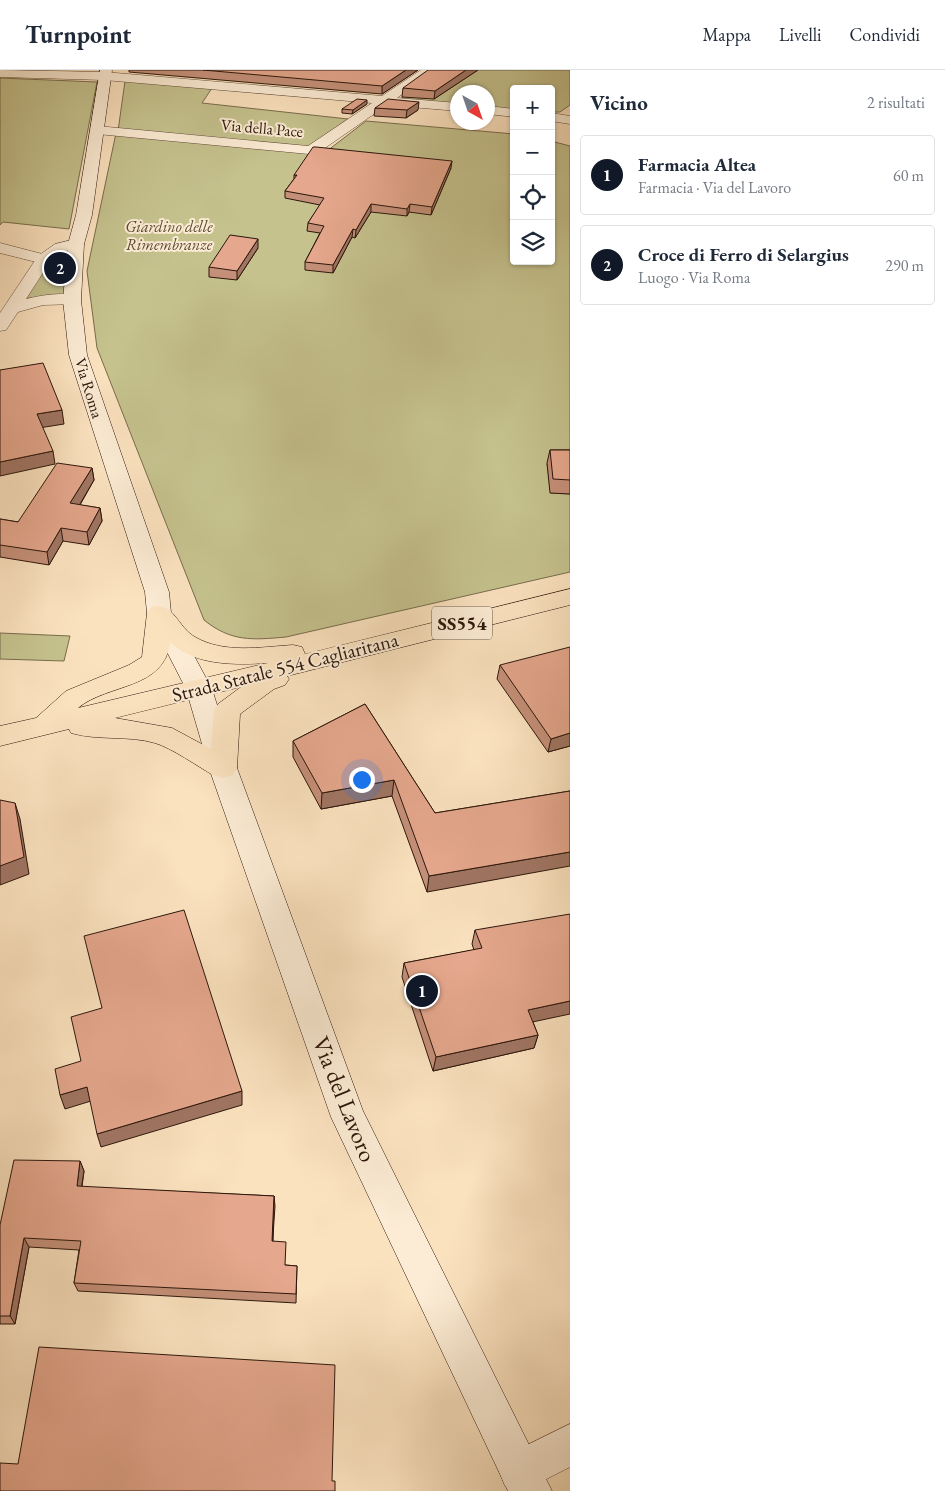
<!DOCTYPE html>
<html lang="it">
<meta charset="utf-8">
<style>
body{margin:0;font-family:"EB Garamond",serif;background:#f2f2f3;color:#1f2937}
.controls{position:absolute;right:15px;top:15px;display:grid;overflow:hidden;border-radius:5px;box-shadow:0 1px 4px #0004}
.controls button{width:45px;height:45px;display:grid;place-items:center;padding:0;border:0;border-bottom:1px solid #e0e1e3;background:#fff;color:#1f2937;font:25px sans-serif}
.compass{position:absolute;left:450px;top:15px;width:45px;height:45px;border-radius:50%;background:#fff;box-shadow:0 1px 4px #0004;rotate:140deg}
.you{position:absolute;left:361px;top:709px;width:18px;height:18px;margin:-12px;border:4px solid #fff;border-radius:50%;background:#1a73e8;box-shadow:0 0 0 8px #1a73e833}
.badge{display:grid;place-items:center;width:32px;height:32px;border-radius:50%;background:#111827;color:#fff;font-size:16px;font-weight:700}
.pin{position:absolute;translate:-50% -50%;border:2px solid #fff;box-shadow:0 1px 5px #0006}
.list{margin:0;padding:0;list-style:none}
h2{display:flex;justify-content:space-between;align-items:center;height:65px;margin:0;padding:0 20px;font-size:21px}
h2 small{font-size:16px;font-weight:400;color:#747a83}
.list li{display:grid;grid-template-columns:32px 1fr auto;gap:15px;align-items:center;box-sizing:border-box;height:80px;margin:0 10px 10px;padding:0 10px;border:1px solid #e0e1e3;border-radius:5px}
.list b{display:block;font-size:19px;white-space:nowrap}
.list p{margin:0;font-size:16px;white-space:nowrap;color:#747a83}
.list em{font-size:16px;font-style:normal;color:#747a83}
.icon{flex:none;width:28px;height:28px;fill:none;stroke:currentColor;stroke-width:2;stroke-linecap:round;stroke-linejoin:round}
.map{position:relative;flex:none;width:570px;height:1421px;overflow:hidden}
header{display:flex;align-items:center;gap:30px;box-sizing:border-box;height:70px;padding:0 25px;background:#fff;border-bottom:1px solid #e0e1e3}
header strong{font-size:24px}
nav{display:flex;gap:28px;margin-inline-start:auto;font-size:18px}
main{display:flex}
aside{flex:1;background:#fff}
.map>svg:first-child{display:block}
.green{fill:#c5c28e;stroke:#786c4c}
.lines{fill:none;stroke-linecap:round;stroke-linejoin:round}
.minor-casing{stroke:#604938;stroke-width:1}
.tertiary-casing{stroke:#604938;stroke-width:1}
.secondary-casing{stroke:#2c160b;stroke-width:1}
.primary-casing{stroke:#2c160b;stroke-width:1}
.minor{fill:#fcecd5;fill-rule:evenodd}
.tertiary{fill:#fcecd5;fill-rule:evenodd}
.secondary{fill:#fcecd5;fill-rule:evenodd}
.primary{fill:#fbe2bf;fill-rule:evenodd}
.wall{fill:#c59079;stroke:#2c160b}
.shaded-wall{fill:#a07563;stroke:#2c160b}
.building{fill:#e5a78d;stroke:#2c160b}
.labels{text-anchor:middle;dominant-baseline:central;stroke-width:4;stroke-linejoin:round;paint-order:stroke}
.far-street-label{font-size:16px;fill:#2c160b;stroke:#fcecd5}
.far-park-label{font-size:16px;font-style:italic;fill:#5a4a32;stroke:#fcecd5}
.shield{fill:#fcecd5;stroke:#6a5648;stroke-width:1}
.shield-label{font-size:19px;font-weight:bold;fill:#2c160b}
.street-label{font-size:20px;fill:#2c160b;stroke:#fcecd5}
.near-street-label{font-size:24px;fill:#2c160b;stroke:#fcecd5}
</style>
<header>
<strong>Turnpoint</strong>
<nav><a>Mappa</a><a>Livelli</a><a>Condividi</a></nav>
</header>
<main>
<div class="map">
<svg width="570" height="1421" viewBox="0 0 570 1421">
<rect width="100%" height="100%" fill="#fbe2bf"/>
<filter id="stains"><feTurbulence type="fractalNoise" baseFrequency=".004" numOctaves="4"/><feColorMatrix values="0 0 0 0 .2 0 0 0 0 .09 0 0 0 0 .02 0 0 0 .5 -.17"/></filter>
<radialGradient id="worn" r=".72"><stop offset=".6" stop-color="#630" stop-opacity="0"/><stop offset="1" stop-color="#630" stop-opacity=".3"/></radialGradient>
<!-- green -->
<g class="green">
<polygon points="444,0 570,0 570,35 560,42 551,42 551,19 514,19 514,39 488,37 488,22 458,22 457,35 397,31"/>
<polygon points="0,8 97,12 69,159 3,152 0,155"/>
<polygon points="125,11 212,18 202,33 348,49 304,79 118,61"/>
<path d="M366,51l148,13v127h37v-120l19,5v318h-23l4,29 19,1v78l-284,65c-33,3 -55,5 -82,-17l-107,-272 -10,-77 29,-138 207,21z"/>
<polygon points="68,181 64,229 21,228 57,182"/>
<polygon points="0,563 70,566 64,591 0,589"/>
</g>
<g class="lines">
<defs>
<g id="minor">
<polygon points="0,0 104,2 382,26 421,0 435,0 397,28 458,33 458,41 387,35 322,80 309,84 97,64 90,60 97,56 308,76 372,33 104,10 0,7"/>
<polygon points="488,36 514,39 514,47 488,44"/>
<polygon points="551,43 570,46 570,54 551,51"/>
<polygon points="0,173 50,186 52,189 50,192 44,194 0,183"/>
<polygon points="570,1354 570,1397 523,1421 505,1416 499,1401 505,1386"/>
</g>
<path id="tertiary" d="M76,169l6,2 2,3 -2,3 -16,4 -16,11 -24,37c17,-4 35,-7 52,-3l3,4 -3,4 -35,1 -25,7 -12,18 -6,1v-18l38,-57 17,-12z"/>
<polygon id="secondary" points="100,0 112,0 92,145 84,174 81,230 87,285 169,522 171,543 212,619 237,698 363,1041 552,1421 508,1421 331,1047 209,698 186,619 147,543 145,522 69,285 63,230 68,174 76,145"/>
<path id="primary" d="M570,519v16l-283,71 2,3 -4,6 -11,4 -34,25 -3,54 -4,7 -10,3 -10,-3c-16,-9 -41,-27 -58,-32 -27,-8 -57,-2 -84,-10l-2,-4 -69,17v-20l36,-8 30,-27 63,-26 13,-8 5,-44 4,-6c23,-6 26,20 44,30 29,17 66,10 98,8l9,2 3,7zM170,572c24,24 66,23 98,21l-190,45c30,-25 87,-18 92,-66zM241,617l-23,17 -4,7 -3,38 -39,-21 -57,-10z"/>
</defs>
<!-- minor casing -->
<use href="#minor" class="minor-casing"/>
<!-- tertiary casing -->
<use href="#tertiary" class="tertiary-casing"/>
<!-- secondary casing -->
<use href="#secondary" class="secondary-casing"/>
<!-- primary casing -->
<use href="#primary" class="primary-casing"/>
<!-- minor -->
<use href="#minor" class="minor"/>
<!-- tertiary -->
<use href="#tertiary" class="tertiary"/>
<!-- secondary -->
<use href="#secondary" class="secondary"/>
<!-- primary -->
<use href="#primary" class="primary"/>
</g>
<!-- wall -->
<g class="wall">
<polygon points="129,0 418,0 382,24 129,2"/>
<polygon points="478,0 434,29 402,27 403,18"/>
<polygon points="367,34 352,44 342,43 342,39"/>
<polygon points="375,38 418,40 406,48 374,46"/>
<polygon points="451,98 431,145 409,142 407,146 371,142 355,168 352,167 333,203 305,200 305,192 320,163 307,161 308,153 320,135 285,128 285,121 294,109 294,105"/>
<polygon points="258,178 237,210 209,207 209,197"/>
<polygon points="550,380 570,380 570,424 550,423 547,393"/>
<polygon points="92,398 94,410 80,435 100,438 102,451 89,475 63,471 49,495 0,487 0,449 18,452"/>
<polygon points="500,595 570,676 548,682 497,609"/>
<polygon points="365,634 435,743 570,721 427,822 392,726 321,739 293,687 293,671"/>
<polygon points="475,860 533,952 538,965 534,978 433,1001 402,907 404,893 474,880 472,874"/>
<polygon points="80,1091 84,1101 82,1117 274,1126 273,1171 285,1195 297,1196 296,1233 78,1221 74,1213 79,1180 29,1177 15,1254 0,1254 0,1155"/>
</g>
<!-- shaded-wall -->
<g class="shaded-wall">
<polygon points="406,0 418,0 382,24 382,16"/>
<polygon points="466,0 478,0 434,29 435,21"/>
<polygon points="367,30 367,34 352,44 353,40"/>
<polygon points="419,32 418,40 406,48 407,40"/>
<polygon points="452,91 451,98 431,145 432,137"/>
<polygon points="371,134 371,142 355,168 356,160"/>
<polygon points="410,134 409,142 407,146 407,139"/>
<polygon points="353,159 352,167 333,203 333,195"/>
<polygon points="258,169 258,178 237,210 237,201"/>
<polygon points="62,340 64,354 39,358 37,344"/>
<polygon points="53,381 55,394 0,406 0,392"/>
<polygon points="92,398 94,410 73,446 70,433"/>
<polygon points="100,438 102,451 89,475 87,462"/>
<polygon points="61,458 63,471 49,495 47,482"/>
<polygon points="570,663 570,676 548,682 551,669"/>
<polygon points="394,710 392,726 321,739 322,723"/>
<polygon points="15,733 20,749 29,804 0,815 0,796"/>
<polygon points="570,782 570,796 427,822 429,806"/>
<polygon points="570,931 570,944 523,954 528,940"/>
<polygon points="538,965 534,978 433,1001 436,987"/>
<polygon points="87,1017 91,1031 65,1039 60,1025"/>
<polygon points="242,1021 242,1035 101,1077 97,1064"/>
<polygon points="80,1091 84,1101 80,1126 77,1116"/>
<polygon points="274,1126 275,1136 272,1181 272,1171"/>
<polygon points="24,1168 29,1177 15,1254 10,1246"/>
</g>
<!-- building -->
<g class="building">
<polygon points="203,0 406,0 382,16"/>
<polygon points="428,0 466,0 435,21 403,18"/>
<polygon points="357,29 367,30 353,40 342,39"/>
<polygon points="388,29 419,32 407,40 375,38"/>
<polygon points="313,77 316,77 452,91 432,137 410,134 407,139 371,134 356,160 353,159 333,195 305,192 324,156 308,153 324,128 285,121 297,105 294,105"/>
<polygon points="230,165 258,169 237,201 209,197"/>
<polygon points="43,293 62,340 37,344 53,381 0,392 0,300"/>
<polygon points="550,380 570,380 570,410 553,409"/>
<polygon points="57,393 92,398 70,433 100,438 87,462 61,458 47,482 0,475 0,449 18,452"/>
<polygon points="570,577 570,663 551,669 500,595"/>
<polygon points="365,634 435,743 570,721 570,782 429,806 394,710 322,723 293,671"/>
<polygon points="0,730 15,733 24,787 0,796"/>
<polygon points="184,840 242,1021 97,1064 87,1017 60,1025 55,999 81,991 71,947 102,938 84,866"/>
<polygon points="570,844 570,931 528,940 538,965 436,987 404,893 482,878 475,860"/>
<polygon points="14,1090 80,1091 77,1116 274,1126 272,1171 286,1172 285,1195 297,1196 296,1224 74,1213 81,1171 24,1168 10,1246 0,1246 0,1155"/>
<polygon points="39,1277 335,1295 332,1411 335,1411 335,1421 0,1421 0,1393 18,1394"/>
</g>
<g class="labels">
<!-- far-street labels -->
<g class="far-street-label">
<text transform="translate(262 58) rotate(5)">Via della Pace</text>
<text transform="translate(89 318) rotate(73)">Via Roma</text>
</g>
<!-- far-park labels -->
<g class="far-park-label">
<text x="169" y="156">Giardino delle<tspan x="169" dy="18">Rimembranze</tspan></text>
</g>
<!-- shield labels -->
<rect class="shield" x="432" y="536.5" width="60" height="33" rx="4"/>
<g class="shield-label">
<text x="462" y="553">SS554</text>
</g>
<!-- street labels -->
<g class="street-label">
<text transform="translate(285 597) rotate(-14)">Strada Statale 554 Cagliaritana</text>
</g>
<!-- near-street labels -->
<g class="near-street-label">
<text transform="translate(345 1029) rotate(68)">Via del Lavoro</text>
</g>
</g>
<rect width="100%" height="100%" filter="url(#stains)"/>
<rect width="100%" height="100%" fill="url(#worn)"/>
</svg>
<div class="controls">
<button>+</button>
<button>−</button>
<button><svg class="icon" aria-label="locate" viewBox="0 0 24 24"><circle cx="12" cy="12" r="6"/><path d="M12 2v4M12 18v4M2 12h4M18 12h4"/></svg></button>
<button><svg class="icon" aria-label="layers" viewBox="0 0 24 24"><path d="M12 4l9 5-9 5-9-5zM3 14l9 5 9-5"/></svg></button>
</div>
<svg class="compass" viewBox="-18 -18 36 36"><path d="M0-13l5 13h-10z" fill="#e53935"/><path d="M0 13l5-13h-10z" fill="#747a83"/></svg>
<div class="you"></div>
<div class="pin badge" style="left:422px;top:921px">1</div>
<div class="pin badge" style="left:60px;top:198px">2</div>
</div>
<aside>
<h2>Vicino<small>2 risultati</small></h2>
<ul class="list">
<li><span class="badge">1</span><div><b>Farmacia Altea</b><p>Farmacia · Via del Lavoro</p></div><em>60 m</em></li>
<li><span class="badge">2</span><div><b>Croce di Ferro di Selargius</b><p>Luogo · Via Roma</p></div><em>290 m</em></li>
</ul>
</aside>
</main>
